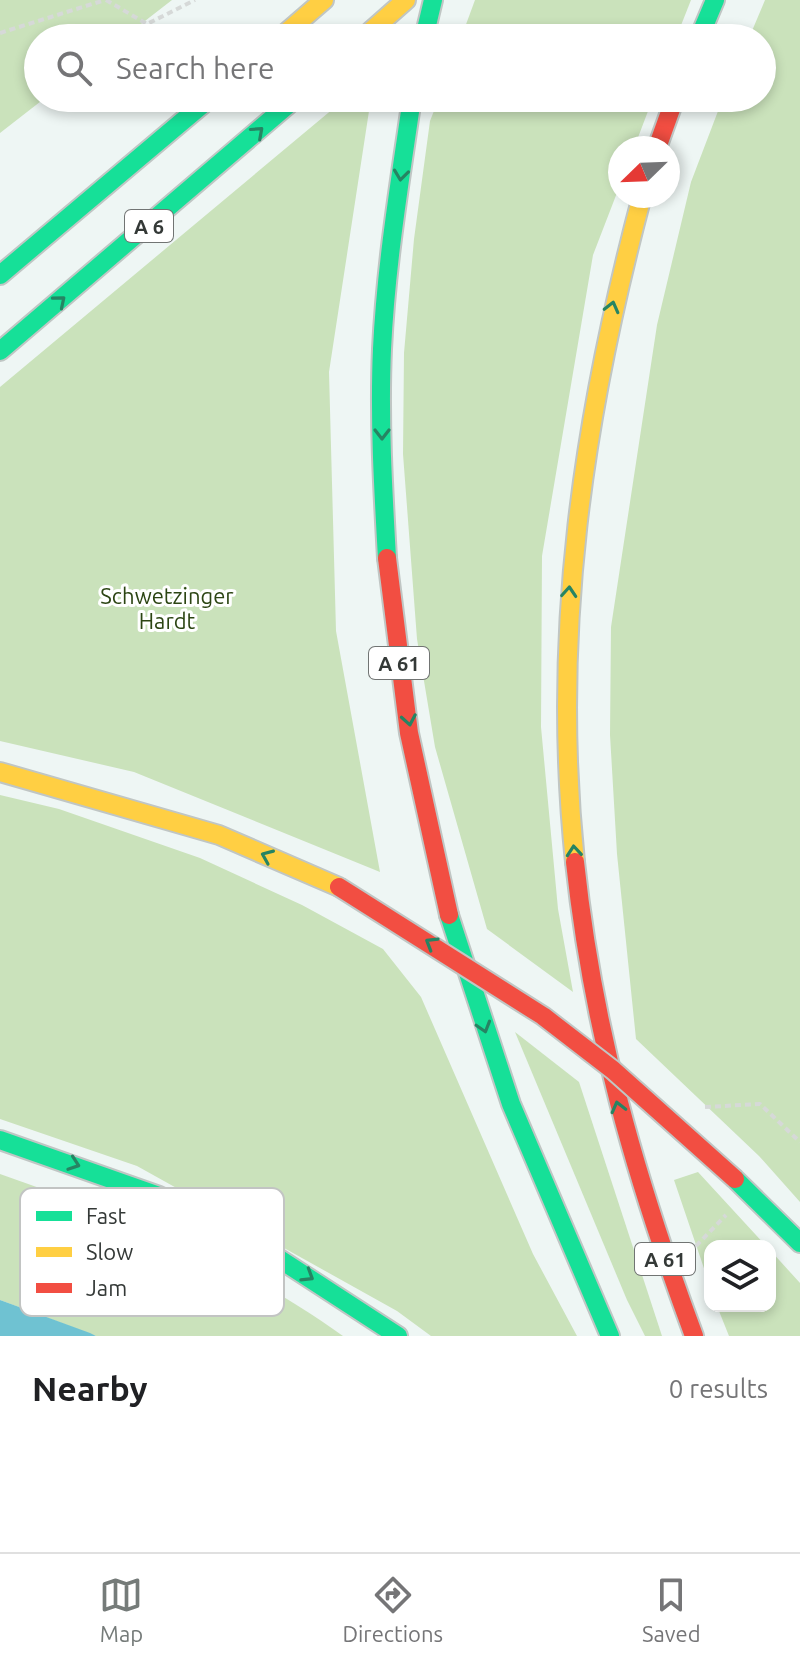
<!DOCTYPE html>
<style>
body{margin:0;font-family:Ubuntu,sans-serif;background:#f2f2f2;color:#202124}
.controls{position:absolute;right:24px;bottom:24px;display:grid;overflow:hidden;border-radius:16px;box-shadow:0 4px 12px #0003}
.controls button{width:72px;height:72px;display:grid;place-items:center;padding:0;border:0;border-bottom:2px solid #e0e0e0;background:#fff;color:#202124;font:40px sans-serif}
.compass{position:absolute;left:608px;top:136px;width:72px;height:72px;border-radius:50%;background:#fff;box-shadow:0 4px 12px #0003;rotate:247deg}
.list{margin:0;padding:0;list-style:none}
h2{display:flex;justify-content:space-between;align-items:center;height:104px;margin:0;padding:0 32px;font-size:34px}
h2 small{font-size:26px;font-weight:400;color:#757577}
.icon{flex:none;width:44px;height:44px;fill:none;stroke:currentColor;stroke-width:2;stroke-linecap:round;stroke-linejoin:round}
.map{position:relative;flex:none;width:800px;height:1336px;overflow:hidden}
.search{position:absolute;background:#fff;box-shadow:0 4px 12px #0003;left:24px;right:24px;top:24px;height:88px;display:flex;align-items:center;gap:20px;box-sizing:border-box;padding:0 28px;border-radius:44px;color:#757577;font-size:30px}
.sheet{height:216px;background:#fff}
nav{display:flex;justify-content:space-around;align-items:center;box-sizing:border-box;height:112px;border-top:2px solid #e0e0e0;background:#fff;font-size:22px;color:#757577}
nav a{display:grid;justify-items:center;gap:4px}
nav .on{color:#757b79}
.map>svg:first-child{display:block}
.green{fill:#cae2bb}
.water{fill:#6fc2d2}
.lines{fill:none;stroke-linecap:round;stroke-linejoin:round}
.fast-casing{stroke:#c0c6c4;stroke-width:22}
.slow-casing{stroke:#c0c6c4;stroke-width:22}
.jam-casing{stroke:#c0c6c4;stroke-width:22}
.path{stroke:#d6d9d8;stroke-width:4;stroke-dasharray:6 4;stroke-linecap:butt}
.fast{stroke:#16e098;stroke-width:18}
.slow{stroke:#ffcf43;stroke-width:18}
.jam{stroke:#f24e42;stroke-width:18}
.jam-bridge-casing{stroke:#c0c6c4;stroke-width:22;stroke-linecap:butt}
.jam-bridge{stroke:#f24e42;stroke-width:18}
.oneway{stroke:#268463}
.labels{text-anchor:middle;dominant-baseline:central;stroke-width:6;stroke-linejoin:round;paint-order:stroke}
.shield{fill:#fff;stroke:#717473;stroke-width:2}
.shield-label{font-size:20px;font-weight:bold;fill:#343937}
.park-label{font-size:22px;fill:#2c4513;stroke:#fff}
.key{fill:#fff;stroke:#c2c4c3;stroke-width:2}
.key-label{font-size:22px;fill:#343937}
</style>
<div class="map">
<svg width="800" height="1336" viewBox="0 0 800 1336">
<rect width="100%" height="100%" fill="#eef6f4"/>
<!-- green -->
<g class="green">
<polygon points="0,0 172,0 123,38 38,38 38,98 45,98 0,133"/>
<polygon points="475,0 691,0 676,38 461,38"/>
<polygon points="765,0 800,0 800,1202 759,1156 636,1039 617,854 610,735 611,627 657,325 691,182 723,98 762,98 762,38 749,38"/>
<polygon points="346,98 371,98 329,372 336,631 380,872 134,772 0,741 0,387"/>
<polygon points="439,98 653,98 634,148 620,148 620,185 593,255 542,556 541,727 558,909 573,992 487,929 435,747 417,639 403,454 404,353 414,239 430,121"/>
<polygon points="0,795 59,809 200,858 302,905 383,949 421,997 533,1254 577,1336 431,1336 397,1311 137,1166 0,1119"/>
<polygon points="515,1032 579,1082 662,1336 645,1336 627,1300"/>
<polygon points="698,1172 766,1246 710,1246 710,1286 674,1180"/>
<path d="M0,1174c119,42 240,87 343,162h-247l-96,-36z"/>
<polygon points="770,1250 800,1283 800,1336 729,1336 717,1306 770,1306"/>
</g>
<!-- water -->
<polygon class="water" points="0,1300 90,1333 96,1336 0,1336"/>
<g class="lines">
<defs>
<g id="fast">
<polyline points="424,38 433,0"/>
<polyline points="699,38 715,0"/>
<polyline points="0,275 210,98"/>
<polyline points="0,351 296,98"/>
<path d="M387,558c-4,-70 -8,-140 -5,-209 4,-85 18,-168 30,-251"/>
<polyline points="449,915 511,1104 610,1336"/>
<polyline points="0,1140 159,1196 241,1234 398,1336"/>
<polyline points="735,1179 800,1243"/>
</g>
<g id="slow">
<polyline points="280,38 324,0"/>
<polyline points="363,38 406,0"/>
<polyline points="0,772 219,835 339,887"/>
<path d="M575,862c-24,-230 8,-444 67,-666"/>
</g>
<g id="jam">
<polyline points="657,148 675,98"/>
<polyline points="387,558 409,733 449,915"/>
<path d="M575,862c18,169 60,315 119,474"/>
</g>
</defs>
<!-- fast casing -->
<use href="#fast" class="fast-casing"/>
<!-- slow casing -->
<use href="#slow" class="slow-casing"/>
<!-- jam casing -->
<use href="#jam" class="jam-casing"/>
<!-- path -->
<g class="path">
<polyline points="106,0 147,24 195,0"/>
<polyline points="0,33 105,0"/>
<polyline points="705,1107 760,1104 800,1142"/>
<polyline points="696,1246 726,1215"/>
</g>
<!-- fast -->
<use href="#fast" class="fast"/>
<!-- slow -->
<use href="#slow" class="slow"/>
<!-- jam -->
<use href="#jam" class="jam"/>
<defs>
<polyline id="jam-bridge" points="339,887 543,1016 613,1070 735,1179"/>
</defs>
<!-- jam-bridge casing -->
<use href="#jam-bridge" class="jam-bridge-casing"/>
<!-- jam-bridge -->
<use href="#jam-bridge" class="jam-bridge"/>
</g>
<!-- one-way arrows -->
<defs><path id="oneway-chevron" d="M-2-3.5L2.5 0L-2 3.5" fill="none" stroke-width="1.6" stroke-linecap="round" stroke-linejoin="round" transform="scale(2)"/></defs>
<g class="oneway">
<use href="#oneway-chevron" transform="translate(258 132) rotate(-42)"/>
<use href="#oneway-chevron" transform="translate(401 175) rotate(97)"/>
<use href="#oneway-chevron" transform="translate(60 301) rotate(-40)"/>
<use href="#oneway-chevron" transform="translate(612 307) rotate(-76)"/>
<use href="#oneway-chevron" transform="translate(382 434) rotate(90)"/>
<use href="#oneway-chevron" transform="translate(569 592) rotate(-86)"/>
<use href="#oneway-chevron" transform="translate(409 720) rotate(80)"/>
<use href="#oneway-chevron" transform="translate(574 851) rotate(-95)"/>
<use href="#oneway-chevron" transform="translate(267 856) rotate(-157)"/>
<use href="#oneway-chevron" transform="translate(431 943) rotate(-149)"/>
<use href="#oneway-chevron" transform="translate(484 1027) rotate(73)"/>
<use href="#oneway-chevron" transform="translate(618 1107) rotate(-104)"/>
<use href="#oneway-chevron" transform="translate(74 1164) rotate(19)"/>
<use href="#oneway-chevron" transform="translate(308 1276) rotate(32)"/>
</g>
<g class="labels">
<!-- shield labels -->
<g class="shield">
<rect x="125" y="210" width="48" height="32" rx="6"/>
<rect x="369" y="647" width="60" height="32" rx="6"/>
<rect x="635" y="1243" width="60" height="32" rx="6"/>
</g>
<g class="shield-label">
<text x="149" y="226">A 6</text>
<text x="399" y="663">A 61</text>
<text x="665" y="1259">A 61</text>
</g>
<!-- park labels -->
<g class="park-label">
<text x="167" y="595">Schwetzinger<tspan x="167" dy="25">Hardt</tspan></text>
</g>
</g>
<!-- legend -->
<rect x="20" y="1188" width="264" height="128" rx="12" class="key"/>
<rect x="36" y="1211" width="36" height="10" fill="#16e098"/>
<rect x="36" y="1247" width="36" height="10" fill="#ffcf43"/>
<rect x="36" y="1283" width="36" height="10" fill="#f24e42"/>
<g class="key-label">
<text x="86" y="1224">Fast</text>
<text x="86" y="1260">Slow</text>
<text x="86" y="1296">Jam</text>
</g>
</svg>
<div class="controls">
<button><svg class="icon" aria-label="layers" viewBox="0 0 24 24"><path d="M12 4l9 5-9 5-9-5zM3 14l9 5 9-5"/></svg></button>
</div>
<svg class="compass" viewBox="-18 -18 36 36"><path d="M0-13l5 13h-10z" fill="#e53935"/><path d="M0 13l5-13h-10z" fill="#757577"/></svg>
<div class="search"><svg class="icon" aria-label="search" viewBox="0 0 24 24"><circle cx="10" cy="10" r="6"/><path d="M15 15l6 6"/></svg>Search here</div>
</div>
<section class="sheet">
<h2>Nearby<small>0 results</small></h2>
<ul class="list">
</ul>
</section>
<nav>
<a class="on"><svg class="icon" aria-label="map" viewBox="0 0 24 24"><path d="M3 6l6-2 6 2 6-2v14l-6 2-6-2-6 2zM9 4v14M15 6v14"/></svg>Map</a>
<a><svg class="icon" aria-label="directions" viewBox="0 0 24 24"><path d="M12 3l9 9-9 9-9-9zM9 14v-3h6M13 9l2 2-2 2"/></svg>Directions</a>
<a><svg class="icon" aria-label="saved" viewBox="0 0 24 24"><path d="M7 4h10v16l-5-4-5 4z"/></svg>Saved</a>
</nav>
